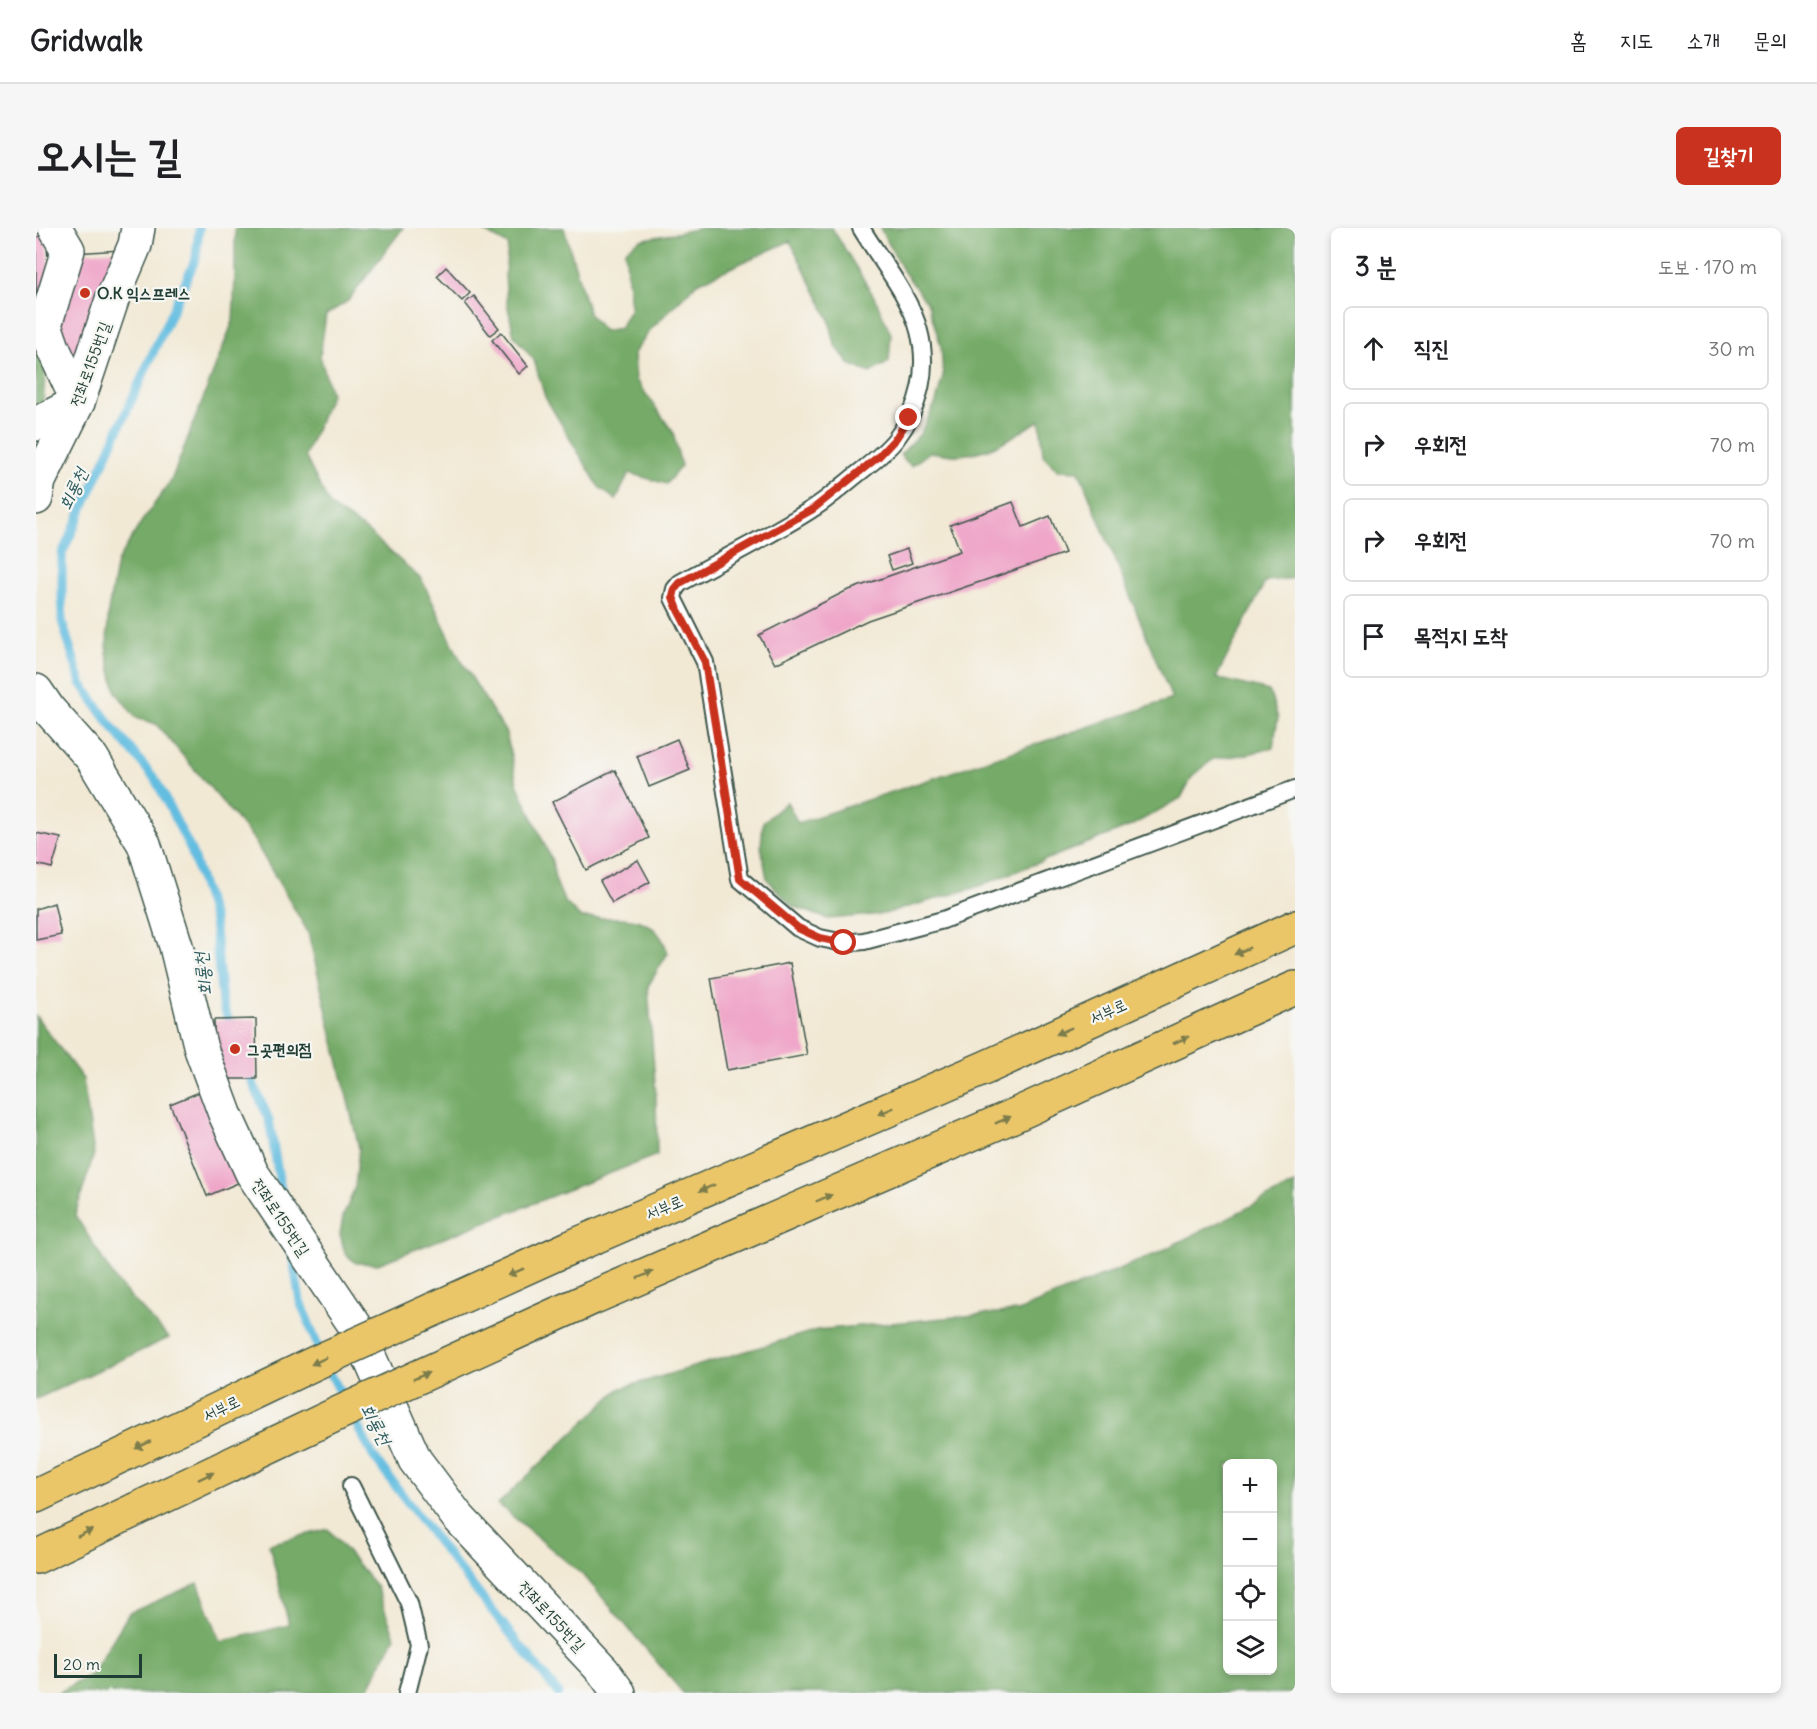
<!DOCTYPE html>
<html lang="ko">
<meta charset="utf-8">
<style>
body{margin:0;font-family:Delius,"Poor Story",sans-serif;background:#f6f6f6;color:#202124}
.controls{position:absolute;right:18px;bottom:18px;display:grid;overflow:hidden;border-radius:9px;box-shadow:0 3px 9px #0003}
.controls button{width:54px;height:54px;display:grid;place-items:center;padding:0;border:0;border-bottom:2px solid #e0e0e0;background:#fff;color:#202124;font:30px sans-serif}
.scale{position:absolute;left:18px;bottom:15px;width:88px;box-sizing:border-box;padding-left:6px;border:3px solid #1f3d34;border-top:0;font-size:16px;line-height:21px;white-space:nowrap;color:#1f3d34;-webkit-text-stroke:4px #f6f6f2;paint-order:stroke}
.stop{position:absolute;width:18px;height:18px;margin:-14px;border:4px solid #c8321e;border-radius:50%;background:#fff}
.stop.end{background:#c8321e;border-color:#fff;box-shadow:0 2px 6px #0008}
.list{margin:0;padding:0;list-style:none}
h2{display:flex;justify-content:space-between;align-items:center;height:78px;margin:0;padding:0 24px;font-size:26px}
h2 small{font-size:20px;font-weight:400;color:#757577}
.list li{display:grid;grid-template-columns:39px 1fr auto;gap:18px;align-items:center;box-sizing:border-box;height:84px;margin:0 12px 12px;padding:0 12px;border:2px solid #e0e0e0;border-radius:9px}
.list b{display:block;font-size:22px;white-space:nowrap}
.list em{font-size:20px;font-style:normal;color:#757577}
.icon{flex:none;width:33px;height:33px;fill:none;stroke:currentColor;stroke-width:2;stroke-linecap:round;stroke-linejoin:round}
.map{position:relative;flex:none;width:1259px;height:1465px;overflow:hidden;border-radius:9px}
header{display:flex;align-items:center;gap:36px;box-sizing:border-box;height:84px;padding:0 30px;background:#fff;border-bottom:2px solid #e0e0e0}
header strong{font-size:28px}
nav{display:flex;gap:33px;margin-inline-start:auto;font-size:21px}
.intro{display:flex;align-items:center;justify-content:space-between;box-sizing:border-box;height:144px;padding:0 36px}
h1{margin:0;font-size:42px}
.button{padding:15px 27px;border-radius:9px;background:#c8321e;color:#fff;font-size:21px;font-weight:700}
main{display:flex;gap:36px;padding:0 36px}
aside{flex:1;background:#fff;border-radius:9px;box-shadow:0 3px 9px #0003}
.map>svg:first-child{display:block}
.forest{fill:#74aa68;stroke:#4a744e;stroke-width:1.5;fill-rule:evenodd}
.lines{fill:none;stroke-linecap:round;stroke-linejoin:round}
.stream{stroke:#62bde0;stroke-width:9}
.building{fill:#efa6c9}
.lane-casing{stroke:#3f574c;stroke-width:20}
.street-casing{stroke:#3f574c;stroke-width:36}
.highway-casing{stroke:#3f574c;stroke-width:36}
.lane{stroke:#fff;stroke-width:16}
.street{stroke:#fff;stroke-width:33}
.highway{stroke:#ebc669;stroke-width:33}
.highway-bridge-casing{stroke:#3f574c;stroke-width:36;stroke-linecap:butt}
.highway-bridge{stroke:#ebc669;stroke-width:33}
.oneway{fill:#7b7b4c}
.route{stroke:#c8321e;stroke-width:8}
.poi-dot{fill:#c8321e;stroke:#f6f6f2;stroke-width:2}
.labels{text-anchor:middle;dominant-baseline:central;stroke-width:4.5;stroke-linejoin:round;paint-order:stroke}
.poi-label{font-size:16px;font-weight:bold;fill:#1f3d34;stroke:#f6f6f2;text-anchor:start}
.street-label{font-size:16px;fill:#1f3d34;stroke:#f6f6f2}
.water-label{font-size:18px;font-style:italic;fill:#305d5f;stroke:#f6f6f2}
</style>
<header>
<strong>Gridwalk</strong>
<nav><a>홈</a><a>지도</a><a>소개</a><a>문의</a></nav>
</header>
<div class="intro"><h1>오시는 길</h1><a class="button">길찾기</a></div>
<main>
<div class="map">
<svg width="1259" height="1465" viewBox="0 0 1259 1465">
<rect width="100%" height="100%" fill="#f6f6f2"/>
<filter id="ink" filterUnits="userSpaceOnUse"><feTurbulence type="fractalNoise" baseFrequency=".0167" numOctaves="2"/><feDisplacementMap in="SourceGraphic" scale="12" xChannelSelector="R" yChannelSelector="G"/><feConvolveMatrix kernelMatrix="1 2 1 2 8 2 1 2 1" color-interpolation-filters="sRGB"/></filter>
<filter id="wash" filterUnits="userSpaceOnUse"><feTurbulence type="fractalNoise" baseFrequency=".008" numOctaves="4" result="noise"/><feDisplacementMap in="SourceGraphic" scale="24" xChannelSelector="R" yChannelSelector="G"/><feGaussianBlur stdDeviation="1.35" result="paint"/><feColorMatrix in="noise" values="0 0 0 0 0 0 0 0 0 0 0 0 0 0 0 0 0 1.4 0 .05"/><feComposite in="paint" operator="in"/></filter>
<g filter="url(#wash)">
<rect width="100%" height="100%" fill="#f2e9d5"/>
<!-- forest -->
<g class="forest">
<path d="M199,0h168l-55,73 -22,14 -6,41 11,38 -26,62 25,50 36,24 56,50 37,77 47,76 11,50 35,78 3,18 9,22 17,17c27,1 62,-7 79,18 4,5 6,12 8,17l-20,33 8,110 1,59 -279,109 -22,-1 -11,-10 -5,-19 3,-17 12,-30 4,-39 -51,-216 -56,-95 -96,-113 -21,-7 -19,-25 -9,-39 1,-42 9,-49 25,-41 29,-40 62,-160 2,-44z"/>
<polygon points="442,0 528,0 553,86 568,103 584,100 595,80 589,22 604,12 665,0 796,0 839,70 855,106 853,134 834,145 813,136 799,117 793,91 754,13 661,55 615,101 598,125 600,152 637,204 645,238 630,256 593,245 580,272 563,259 509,169 498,132 478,108 471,75 469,47 472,17"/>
<path d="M844,0h415v350l-29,3 -50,97 53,13 9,27 -5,30 -25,6 -35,5 -21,18 -11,21 -50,28 -157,62 -90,26 -56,5 -36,-13 -25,-27 -6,-33 2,-24 24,-20 11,21 374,-124 -93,-228 -21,-1 -15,-15 -3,-35c-29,17 -45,32 -81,35 -9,1 -20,-2 -29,-3l-19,14 -11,-11 20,-21 16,-32 7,-26 -2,-30 -13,-42 -24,-32z"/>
<polygon points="0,117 10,136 6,187 0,190"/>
<polygon points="0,788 47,851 58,926 39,987 80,1053 133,1110 0,1171"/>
<path d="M1259,956v509h-612l-97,-115 -88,-74 121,-115 198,-59 201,-19 135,-56zM1192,1236h44v206h-44z"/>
<polygon points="292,1301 340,1358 359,1409 330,1465 22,1465 56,1446 93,1385 162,1355 185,1414 253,1397 233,1316"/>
</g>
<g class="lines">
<!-- stream -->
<g class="stream">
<polyline points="163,0 160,30 26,326 26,393 45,455 73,495 119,551 155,622 178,693 186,773 196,803"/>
<polyline points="211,841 233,892 246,968"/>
<polyline points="256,1026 264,1073 286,1129 337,1228 407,1321 522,1465"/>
</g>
</g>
<g id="blocks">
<!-- building -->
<g class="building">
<polygon points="10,7 15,68 0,70 0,9"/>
<polygon points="84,22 52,123 28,132 15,105 39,25"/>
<polygon points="410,39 434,65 426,73 401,48"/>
<polygon points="438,68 463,100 454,107 429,75"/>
<polygon points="465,104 492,138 483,146 456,112"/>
<polygon points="977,274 987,299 1014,288 1029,325 832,392 739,436 723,407 810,363 924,323 914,297"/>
<polygon points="871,321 876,335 856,342 851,328"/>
<polygon points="641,511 654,542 613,559 601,528"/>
<polygon points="579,542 613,610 550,642 516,574"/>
<polygon points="0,605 25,610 16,640 0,636"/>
<polygon points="602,632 614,654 576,675 564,653"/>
<polygon points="18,675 25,707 0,712 0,681"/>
<polygon points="754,735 771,827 691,842 675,750"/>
<polygon points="220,791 221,851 179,851 178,792"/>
<polygon points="166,863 202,955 171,968 134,876"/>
</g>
</g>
</g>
<g filter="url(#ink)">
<use href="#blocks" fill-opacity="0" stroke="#3f574c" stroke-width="1.5"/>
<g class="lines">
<defs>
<g id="lane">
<path d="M825,0c18,30 50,70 58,103 10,37 1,77 -23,108 -11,14 -26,25 -41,37 -14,11 -28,24 -43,33 -42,27 -88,49 -132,74l-5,6 -2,9 32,64 35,217 58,49 22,10 24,5 20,-2 79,-21 352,-131"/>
<polyline points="315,1258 373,1375 383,1417 371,1465"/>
</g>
<g id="street">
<polyline points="0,196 42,174 17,120 9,97 32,22 19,0"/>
<polyline points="0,270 3,253 42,174 77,69 99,17 102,0"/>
<polyline points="0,463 13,482 56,530 108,616 140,718 165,821 189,886 216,945 320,1099 379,1232 421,1288 567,1443 583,1465"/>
</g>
<g id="highway">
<polyline points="533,1020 951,839 1259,699"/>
<polyline points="556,1070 970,891 1259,760"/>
<polyline points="0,1268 76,1232"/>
<polyline points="0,1329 99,1282"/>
</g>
</defs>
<!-- lane casing -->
<use href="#lane" class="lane-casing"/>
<!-- street casing -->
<use href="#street" class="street-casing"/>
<!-- highway casing -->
<use href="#highway" class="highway-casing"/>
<!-- lane -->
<use href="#lane" class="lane"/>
<!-- street -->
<use href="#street" class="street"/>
<!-- highway -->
<use href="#highway" class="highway"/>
<defs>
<g id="highway-bridge">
<polyline points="76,1232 279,1135 533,1020"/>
<polyline points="99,1282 303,1185 556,1070"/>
</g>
</defs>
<!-- highway-bridge casing -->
<use href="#highway-bridge" class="highway-bridge-casing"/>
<!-- highway-bridge -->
<use href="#highway-bridge" class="highway-bridge"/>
</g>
<!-- one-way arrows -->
<defs><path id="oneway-solid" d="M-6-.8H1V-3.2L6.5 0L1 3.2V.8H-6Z" transform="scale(1.5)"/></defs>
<g class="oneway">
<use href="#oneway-solid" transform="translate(1206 723) rotate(156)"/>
<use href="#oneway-solid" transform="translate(1028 803) rotate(156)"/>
<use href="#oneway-solid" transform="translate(1145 812) rotate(-24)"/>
<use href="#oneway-solid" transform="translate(850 883) rotate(157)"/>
<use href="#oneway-solid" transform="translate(967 892) rotate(-24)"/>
<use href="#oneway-solid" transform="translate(671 960) rotate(157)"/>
<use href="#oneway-solid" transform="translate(788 970) rotate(-23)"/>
<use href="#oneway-solid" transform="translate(480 1044) rotate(156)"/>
<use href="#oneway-solid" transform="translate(609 1047) rotate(-23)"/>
<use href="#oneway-solid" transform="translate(283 1133) rotate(155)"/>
<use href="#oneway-solid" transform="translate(385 1148) rotate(-24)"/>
<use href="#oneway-solid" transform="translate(107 1217) rotate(154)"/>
<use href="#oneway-solid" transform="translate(170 1248) rotate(-25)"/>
<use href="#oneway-solid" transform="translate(49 1305) rotate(-25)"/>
</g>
</g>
<g class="lines" filter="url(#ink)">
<!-- route -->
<polyline class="route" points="808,715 784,710 762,700 704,651 669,434 642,382 637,369 639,361 644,355 777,281 842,229 860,210 873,190"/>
</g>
<!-- markers -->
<g class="poi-dot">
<circle cx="49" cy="65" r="6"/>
<circle cx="199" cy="821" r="6"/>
</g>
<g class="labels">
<!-- poi labels -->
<g class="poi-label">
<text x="61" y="65">O.K 익스프레스</text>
<text x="211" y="821">그곳편의점</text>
</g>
<!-- street labels -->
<g class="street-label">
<text transform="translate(54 136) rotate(-70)">전좌로155번길</text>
<text transform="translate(1072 783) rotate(-24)">서부로</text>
<text transform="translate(628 979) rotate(-23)">서부로</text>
<text transform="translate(245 989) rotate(56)">전좌로155번길</text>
<text transform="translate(185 1180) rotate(-26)">서부로</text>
<text transform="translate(516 1388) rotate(47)">전좌로155번길</text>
</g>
<!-- water labels -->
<g class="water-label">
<text transform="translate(37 261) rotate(-66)">회룡천</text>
<text transform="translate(167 746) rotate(-97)">회룡천</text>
<text transform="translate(340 1196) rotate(62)">회룡천</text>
</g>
</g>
</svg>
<div class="controls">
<button>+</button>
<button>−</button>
<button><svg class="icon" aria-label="locate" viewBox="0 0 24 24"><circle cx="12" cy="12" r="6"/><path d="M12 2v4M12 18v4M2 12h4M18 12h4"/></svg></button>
<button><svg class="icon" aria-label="layers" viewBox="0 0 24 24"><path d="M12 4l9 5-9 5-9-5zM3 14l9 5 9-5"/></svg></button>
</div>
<div class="scale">20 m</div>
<div class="stop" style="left:808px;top:715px"></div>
<div class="stop end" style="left:873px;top:190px"></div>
</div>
<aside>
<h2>3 분<small>도보 · 170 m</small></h2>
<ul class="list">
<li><svg class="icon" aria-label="ahead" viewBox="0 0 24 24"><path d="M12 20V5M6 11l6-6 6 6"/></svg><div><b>직진</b></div><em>30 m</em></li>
<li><svg class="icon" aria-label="right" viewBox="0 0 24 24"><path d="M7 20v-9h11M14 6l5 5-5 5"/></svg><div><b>우회전</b></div><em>70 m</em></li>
<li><svg class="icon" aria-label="right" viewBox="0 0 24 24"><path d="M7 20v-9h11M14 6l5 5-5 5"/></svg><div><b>우회전</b></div><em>70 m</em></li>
<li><svg class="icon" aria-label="arrive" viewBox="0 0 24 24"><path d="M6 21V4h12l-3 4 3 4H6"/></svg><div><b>목적지 도착</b></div></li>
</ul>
</aside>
</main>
